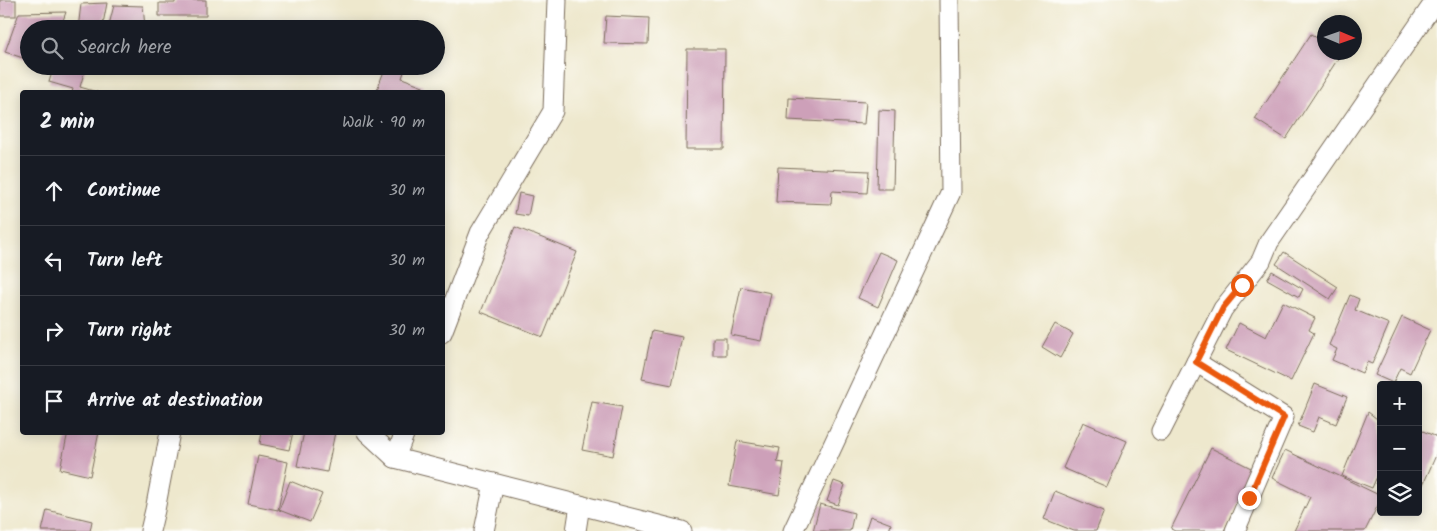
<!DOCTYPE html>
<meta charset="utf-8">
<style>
body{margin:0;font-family:Kalam,sans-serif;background:#242831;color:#f1f3f6}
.controls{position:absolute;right:15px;bottom:15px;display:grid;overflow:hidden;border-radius:5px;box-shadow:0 2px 12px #0003}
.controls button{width:45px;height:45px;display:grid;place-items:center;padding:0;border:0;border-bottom:1px solid #363941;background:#171b24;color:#f1f3f6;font:25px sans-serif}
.compass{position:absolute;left:1317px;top:15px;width:45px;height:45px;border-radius:50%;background:#171b24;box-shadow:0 2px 12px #0003;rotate:92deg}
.stop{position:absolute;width:15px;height:15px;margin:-11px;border:4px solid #ea580c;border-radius:50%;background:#fff}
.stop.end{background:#ea580c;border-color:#fff;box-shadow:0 1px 5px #0008}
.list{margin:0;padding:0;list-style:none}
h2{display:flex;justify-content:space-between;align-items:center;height:65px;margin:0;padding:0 20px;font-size:21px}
h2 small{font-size:16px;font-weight:400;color:#9ea1a6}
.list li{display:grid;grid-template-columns:32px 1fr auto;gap:15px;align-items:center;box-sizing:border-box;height:70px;padding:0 20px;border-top:1px solid #363941}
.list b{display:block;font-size:19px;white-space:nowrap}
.list em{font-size:16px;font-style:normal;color:#9ea1a6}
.icon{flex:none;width:28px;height:28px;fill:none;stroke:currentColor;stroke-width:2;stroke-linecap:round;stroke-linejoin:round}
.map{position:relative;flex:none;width:1437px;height:531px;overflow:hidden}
.search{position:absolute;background:#171b24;box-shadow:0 2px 12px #0003;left:20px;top:20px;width:425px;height:55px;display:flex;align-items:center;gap:12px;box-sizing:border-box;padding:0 18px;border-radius:28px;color:#9ea1a6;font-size:19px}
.panel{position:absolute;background:#171b24;box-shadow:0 2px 12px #0003;left:20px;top:90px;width:425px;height:345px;border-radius:5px}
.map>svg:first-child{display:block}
.building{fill:#cda0b9}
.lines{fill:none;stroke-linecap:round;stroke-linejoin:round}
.street-casing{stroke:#7a6c5b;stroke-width:21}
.street{stroke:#fff;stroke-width:19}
.route{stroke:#ea580c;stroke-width:6}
</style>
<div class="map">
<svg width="1437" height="531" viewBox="0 0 1437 531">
<rect width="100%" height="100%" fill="#fdfcf7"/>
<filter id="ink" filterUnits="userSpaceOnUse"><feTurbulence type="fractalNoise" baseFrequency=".02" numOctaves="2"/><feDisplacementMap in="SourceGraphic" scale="10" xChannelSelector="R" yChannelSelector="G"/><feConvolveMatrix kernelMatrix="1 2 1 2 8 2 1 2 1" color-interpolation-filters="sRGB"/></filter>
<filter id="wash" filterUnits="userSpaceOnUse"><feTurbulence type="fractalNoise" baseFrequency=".0096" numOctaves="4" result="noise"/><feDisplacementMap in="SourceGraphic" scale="20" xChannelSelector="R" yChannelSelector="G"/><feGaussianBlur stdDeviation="1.12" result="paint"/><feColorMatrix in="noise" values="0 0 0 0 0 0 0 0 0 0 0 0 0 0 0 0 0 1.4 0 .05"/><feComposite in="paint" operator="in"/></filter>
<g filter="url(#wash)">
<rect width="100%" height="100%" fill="#eee8cd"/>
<g id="blocks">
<!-- building -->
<g class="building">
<rect x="0" y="0" width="16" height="16"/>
<polygon points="175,0 206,0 206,16 159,16 159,3 175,3"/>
<polygon points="107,3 102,29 78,29 81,4"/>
<polygon points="114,5 143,6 145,27 108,29"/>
<polygon points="66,12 60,29 29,29 29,60 5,52 19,13"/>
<polygon points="606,16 649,18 648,44 604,43"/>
<polygon points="1311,34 1324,43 1324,52 1341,54 1286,139 1255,119"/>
<polygon points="687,49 725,49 724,149 686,149"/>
<polygon points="54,66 86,66 80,87 97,92 72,92 73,89 49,82"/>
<polygon points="386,66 406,66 402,78 423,86 420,92 376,92"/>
<polygon points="789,98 866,102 864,124 788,120"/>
<polygon points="879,110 895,111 893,189 877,189"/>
<polygon points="778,167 869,171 867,193 832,191 831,204 776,202"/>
<polygon points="519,193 532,196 528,216 515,214"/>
<polygon points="515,227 577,252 543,337 481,312"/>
<polygon points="879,252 898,260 878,307 858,298"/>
<polygon points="1284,252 1338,287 1330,299 1276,264"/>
<polygon points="1272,271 1303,289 1299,297 1267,279"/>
<polygon points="741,287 771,293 761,341 731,335"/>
<polygon points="1350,295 1359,299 1355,310 1389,324 1372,364 1367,362 1362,373 1332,360 1337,349 1329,345"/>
<polygon points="1283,302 1315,318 1309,330 1314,333 1291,381 1226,350 1239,323 1266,337"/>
<polygon points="1402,317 1430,330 1410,373 1400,368 1393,383 1375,375"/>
<polygon points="1055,324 1073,334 1060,358 1042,347"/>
<polygon points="652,331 682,337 672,385 642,379"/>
<rect x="713" y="338" width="13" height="17"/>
<polygon points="1315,384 1347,397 1336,424 1319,417 1313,432 1298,426"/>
<polygon points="592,402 622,407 613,456 582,450"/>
<polygon points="1368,412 1381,422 1381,467 1372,488 1342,476"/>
<polygon points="1083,422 1127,441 1107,487 1063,468"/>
<polygon points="1418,429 1437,437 1437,453 1418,496"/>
<polygon points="68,432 99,432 90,476 60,469"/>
<polygon points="262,432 293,432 289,450 260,444"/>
<polygon points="304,432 335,432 327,472 297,466"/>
<polygon points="737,441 780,448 777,462 784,463 779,495 729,486"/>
<polygon points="1211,448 1253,469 1224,531 1175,531 1171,529"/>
<polygon points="1285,450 1381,496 1381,499 1365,531 1294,531 1310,497 1272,478"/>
<polygon points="258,456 288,462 278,510 248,504"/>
<polygon points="290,481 322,494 310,522 279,510"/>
<polygon points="834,481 845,485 838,505 827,501"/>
<polygon points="1055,491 1104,511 1096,531 1074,531 1044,519"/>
<polygon points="820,504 854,513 850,531 813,531"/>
<polygon points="47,510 92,521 90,531 42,531"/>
<polygon points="870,516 891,524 889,531 865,531"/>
</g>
</g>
</g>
<g filter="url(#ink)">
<use href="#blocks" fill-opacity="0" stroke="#7a6c5b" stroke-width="1"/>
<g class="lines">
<defs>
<g id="street">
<polyline points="442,333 480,233 553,111 557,0"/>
<polyline points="1196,362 1284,417 1235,531"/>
<polyline points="1161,431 1223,309 1261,261 1269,242 1436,0"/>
<polyline points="367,432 395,458 682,531"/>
<polyline points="395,458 405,432"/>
<polyline points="150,531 155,510 170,432"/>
<polyline points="484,531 494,483"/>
<polyline points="576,531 580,505"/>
<polyline points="793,531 951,192 949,0"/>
</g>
</defs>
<!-- street casing -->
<use href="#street" class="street-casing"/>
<!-- street -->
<use href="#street" class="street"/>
</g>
</g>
<g class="lines" filter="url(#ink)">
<!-- route -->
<polyline class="route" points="1242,285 1223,308 1196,362 1284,417 1249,498"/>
</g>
</svg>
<div class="controls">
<button>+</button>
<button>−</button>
<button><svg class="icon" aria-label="layers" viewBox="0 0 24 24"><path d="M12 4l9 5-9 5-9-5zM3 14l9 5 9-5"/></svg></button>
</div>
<svg class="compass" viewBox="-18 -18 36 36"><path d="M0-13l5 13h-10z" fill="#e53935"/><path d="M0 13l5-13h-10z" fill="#9ea1a6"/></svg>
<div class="stop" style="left:1242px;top:285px"></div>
<div class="stop end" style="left:1249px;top:498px"></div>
<div class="search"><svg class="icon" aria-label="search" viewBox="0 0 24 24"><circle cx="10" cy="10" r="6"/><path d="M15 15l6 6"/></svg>Search here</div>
<section class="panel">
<h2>2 min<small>Walk · 90 m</small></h2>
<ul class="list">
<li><svg class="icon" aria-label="ahead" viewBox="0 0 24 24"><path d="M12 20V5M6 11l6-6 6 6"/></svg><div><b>Continue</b></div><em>30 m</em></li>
<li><svg class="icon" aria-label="left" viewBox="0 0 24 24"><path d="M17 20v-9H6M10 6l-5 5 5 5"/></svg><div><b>Turn left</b></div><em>30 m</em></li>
<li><svg class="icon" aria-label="right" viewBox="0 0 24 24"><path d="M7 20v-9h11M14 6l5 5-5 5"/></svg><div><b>Turn right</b></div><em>30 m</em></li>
<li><svg class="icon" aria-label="arrive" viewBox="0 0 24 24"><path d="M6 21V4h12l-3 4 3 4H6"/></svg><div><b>Arrive at destination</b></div></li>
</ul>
</section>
</div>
